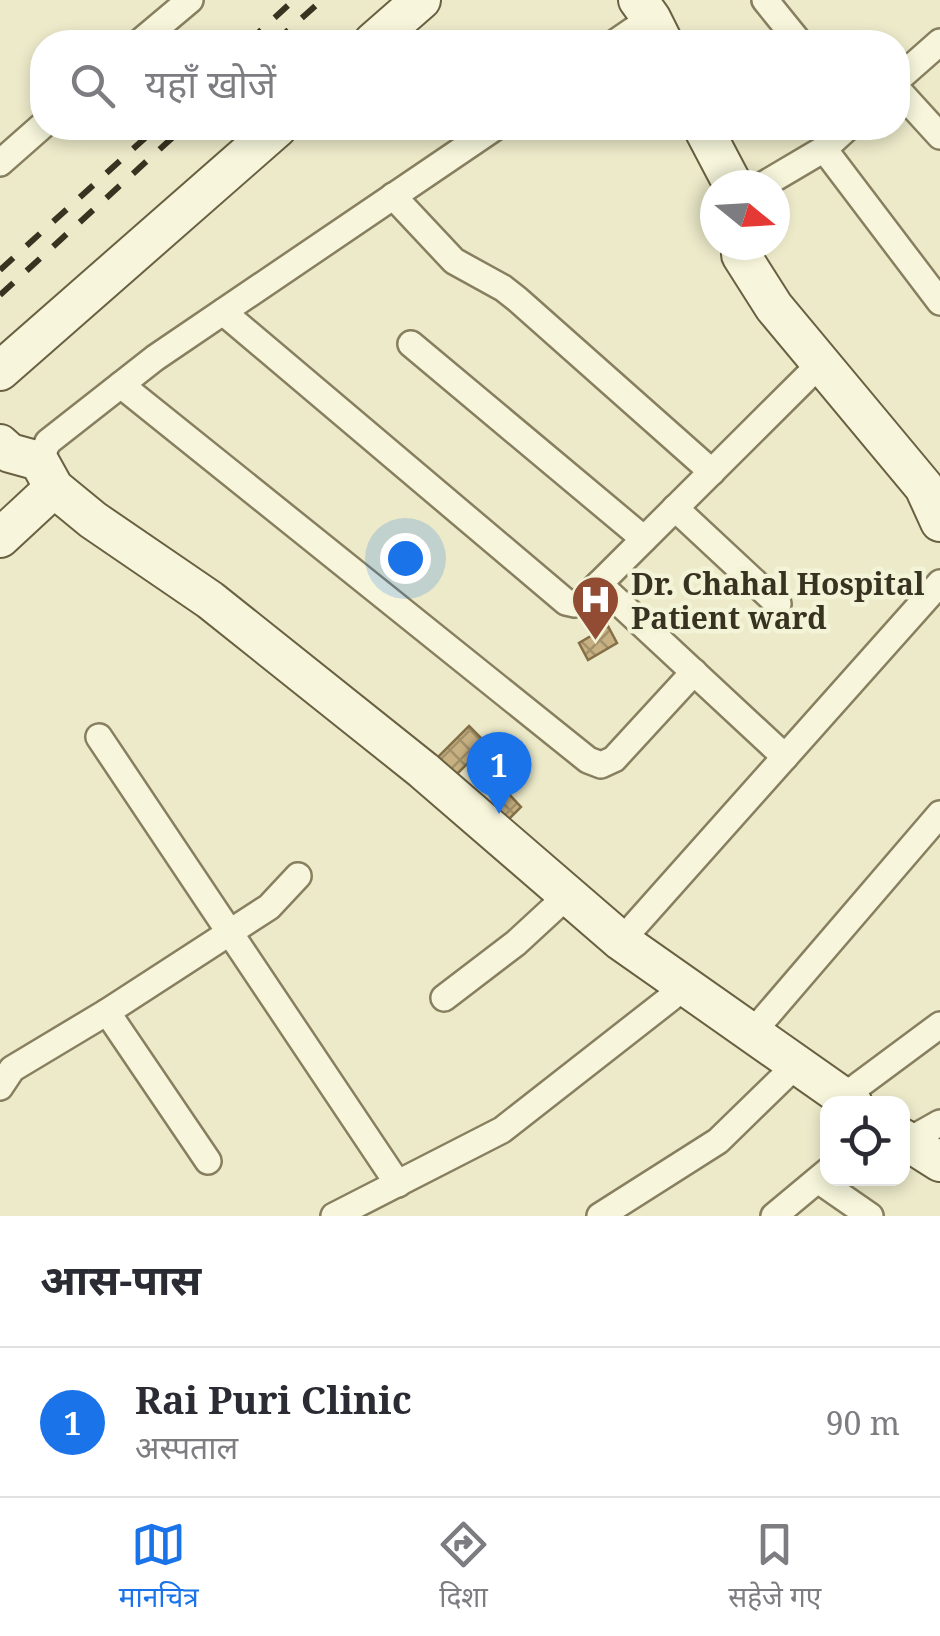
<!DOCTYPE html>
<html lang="hi">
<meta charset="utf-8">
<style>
body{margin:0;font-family:"Noto Serif","Noto Sans Devanagari",serif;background:#f2f2f3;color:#2b2b33}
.controls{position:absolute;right:30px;bottom:30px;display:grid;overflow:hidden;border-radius:20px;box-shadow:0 5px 15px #0003}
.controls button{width:90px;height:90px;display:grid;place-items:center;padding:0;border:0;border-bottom:2px solid #e1e1e2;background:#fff;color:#2b2b33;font:50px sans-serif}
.compass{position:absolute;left:700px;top:170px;width:90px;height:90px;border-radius:50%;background:#fff;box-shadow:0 5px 15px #0003;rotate:108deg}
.you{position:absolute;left:405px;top:558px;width:35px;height:35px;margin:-25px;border:8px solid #fff;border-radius:50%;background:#1a73e8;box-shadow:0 0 0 15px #1a73e833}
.badge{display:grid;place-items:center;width:65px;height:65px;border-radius:50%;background:#1a73e8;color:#fff;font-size:32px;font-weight:700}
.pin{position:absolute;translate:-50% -82px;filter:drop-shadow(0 2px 5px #0008)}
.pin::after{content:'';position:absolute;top:52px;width:35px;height:30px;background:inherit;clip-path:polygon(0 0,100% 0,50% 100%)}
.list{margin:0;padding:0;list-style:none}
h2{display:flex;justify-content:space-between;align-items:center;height:130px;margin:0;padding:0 40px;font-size:42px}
h2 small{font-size:32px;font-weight:400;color:#7c7c81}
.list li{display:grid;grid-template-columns:65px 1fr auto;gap:30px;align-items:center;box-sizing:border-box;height:150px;padding:0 40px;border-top:2px solid #e1e1e2}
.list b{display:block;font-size:38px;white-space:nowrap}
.list p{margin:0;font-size:32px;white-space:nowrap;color:#7c7c81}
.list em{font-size:32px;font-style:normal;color:#7c7c81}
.icon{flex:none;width:55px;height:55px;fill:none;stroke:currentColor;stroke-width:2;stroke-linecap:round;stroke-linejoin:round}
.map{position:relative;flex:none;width:940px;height:1216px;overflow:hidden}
.search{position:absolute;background:#fff;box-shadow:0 5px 15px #0003;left:30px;right:30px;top:30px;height:110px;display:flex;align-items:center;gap:25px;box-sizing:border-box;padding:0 35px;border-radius:40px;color:#7c7c81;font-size:38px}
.sheet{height:280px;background:#fff}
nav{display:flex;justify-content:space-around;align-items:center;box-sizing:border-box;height:140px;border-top:2px solid #e1e1e2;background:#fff;font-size:28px;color:#7c7c81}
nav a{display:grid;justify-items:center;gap:5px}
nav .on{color:#1a73e8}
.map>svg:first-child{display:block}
.building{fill:url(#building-cross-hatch);stroke:#846f46;stroke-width:2.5}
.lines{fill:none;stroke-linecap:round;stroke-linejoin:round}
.street-casing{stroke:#877f5f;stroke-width:30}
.secondary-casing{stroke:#696042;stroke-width:42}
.street{stroke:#f7f6dc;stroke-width:25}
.secondary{stroke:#f7f6dc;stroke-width:38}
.rail{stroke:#383221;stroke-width:6;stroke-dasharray:18 18;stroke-linecap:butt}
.labels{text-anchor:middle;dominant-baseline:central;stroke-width:9;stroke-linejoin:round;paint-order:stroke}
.poi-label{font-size:30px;font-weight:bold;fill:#383221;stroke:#f3f3d8;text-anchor:start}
</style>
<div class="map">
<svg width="940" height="1216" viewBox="0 0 940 1216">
<defs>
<pattern id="building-cross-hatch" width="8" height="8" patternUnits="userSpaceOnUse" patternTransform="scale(2.5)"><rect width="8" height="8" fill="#c7b182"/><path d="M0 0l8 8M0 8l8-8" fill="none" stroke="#a3916a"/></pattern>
</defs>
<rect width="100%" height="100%" fill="#eceac9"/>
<!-- building -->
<g class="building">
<polygon points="608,626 617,643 588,660 579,643"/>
<polygon points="469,726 487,744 449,782 431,764"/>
<polygon points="508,793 521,807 504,824 490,811"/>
</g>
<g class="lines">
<defs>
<g id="street">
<polyline points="765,0 799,42"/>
<polyline points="140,42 190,0"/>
<polyline points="616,42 651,18"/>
<polyline points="898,79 940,42"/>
<polyline points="898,90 940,136"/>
<polyline points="824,149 940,302"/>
<polyline points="0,163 42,126"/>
<polyline points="763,185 824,149 847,128"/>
<polyline points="393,196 454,261 503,288 517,299 712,472"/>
<polyline points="223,312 566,602 575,604 584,599 821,363"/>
<polyline points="411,344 644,539"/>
<polyline points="121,385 588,760 601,765 614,759 694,672"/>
<polyline points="39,461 48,442 155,358 494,128"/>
<polyline points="675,508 778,604"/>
<polyline points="599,584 785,757"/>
<polyline points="99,737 398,1184"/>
<polyline points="621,941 940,583"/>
<polyline points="444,998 516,943 568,895"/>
<polyline points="107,1012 208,1161"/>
<polyline points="752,1033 940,814"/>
<polyline points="0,1087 12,1069 107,1012 269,907 298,876"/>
<polyline points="843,1097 940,1025"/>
<polyline points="908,1141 940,1123"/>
<polyline points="818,1180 870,1216"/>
<polyline points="334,1216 502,1130 686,986"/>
<polyline points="600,1216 718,1141 797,1064"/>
<polyline points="774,1216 828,1171"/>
</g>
<g id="secondary">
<polyline points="638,0 651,18 663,42"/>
<polyline points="373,42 421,0"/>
<polyline points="703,128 733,185"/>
<polyline points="741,245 741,255 774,307 924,487 940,522"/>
<polyline points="0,371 277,128"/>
<polyline points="0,444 10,453 39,461 54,488 93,520 210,600 423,770 621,941 853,1104"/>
<polyline points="0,538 54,488"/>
<polyline points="902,1138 940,1162"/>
</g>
</defs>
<!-- street casing -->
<use href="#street" class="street-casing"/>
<!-- secondary casing -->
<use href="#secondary" class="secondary-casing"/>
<!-- street -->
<use href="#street" class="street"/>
<!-- secondary -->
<use href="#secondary" class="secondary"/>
<!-- rail -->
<g class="rail">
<polyline points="248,42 294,0"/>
<polyline points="275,42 322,0"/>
<polyline points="0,270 156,128"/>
<polyline points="0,295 183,128"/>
</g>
</g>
<!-- icons -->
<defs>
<symbol id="hospital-pin" viewBox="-11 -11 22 30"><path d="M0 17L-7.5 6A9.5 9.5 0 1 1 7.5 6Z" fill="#914c33" stroke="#f3f3d8"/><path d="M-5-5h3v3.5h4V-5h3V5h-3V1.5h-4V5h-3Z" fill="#fff"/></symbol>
</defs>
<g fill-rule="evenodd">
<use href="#hospital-pin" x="568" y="572" width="55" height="75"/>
</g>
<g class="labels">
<!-- poi labels -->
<g class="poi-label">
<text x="631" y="583">Dr. Chahal Hospital<tspan x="631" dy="34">Patient ward</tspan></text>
</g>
</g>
</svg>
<div class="controls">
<button><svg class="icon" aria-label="locate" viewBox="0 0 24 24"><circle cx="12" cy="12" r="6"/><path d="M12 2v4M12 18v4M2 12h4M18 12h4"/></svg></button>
</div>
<svg class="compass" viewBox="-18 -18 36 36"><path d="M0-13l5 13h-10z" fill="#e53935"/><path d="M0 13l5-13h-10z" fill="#7c7c81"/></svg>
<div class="you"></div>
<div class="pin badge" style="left:499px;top:814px">1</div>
<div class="search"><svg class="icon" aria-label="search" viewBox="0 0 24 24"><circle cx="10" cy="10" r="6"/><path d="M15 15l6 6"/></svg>यहाँ खोजें</div>
</div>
<section class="sheet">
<h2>आस-पास<small></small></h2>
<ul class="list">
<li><span class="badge">1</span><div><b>Rai Puri Clinic</b><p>अस्पताल</p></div><em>90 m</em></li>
</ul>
</section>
<nav>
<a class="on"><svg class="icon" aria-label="map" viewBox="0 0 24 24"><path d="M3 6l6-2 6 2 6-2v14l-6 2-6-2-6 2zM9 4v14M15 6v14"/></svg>मानचित्र</a>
<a><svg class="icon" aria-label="directions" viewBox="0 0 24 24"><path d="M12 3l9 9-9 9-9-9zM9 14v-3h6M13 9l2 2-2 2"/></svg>दिशा</a>
<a><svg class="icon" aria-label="saved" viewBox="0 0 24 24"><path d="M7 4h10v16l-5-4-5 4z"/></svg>सहेजे गए</a>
</nav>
